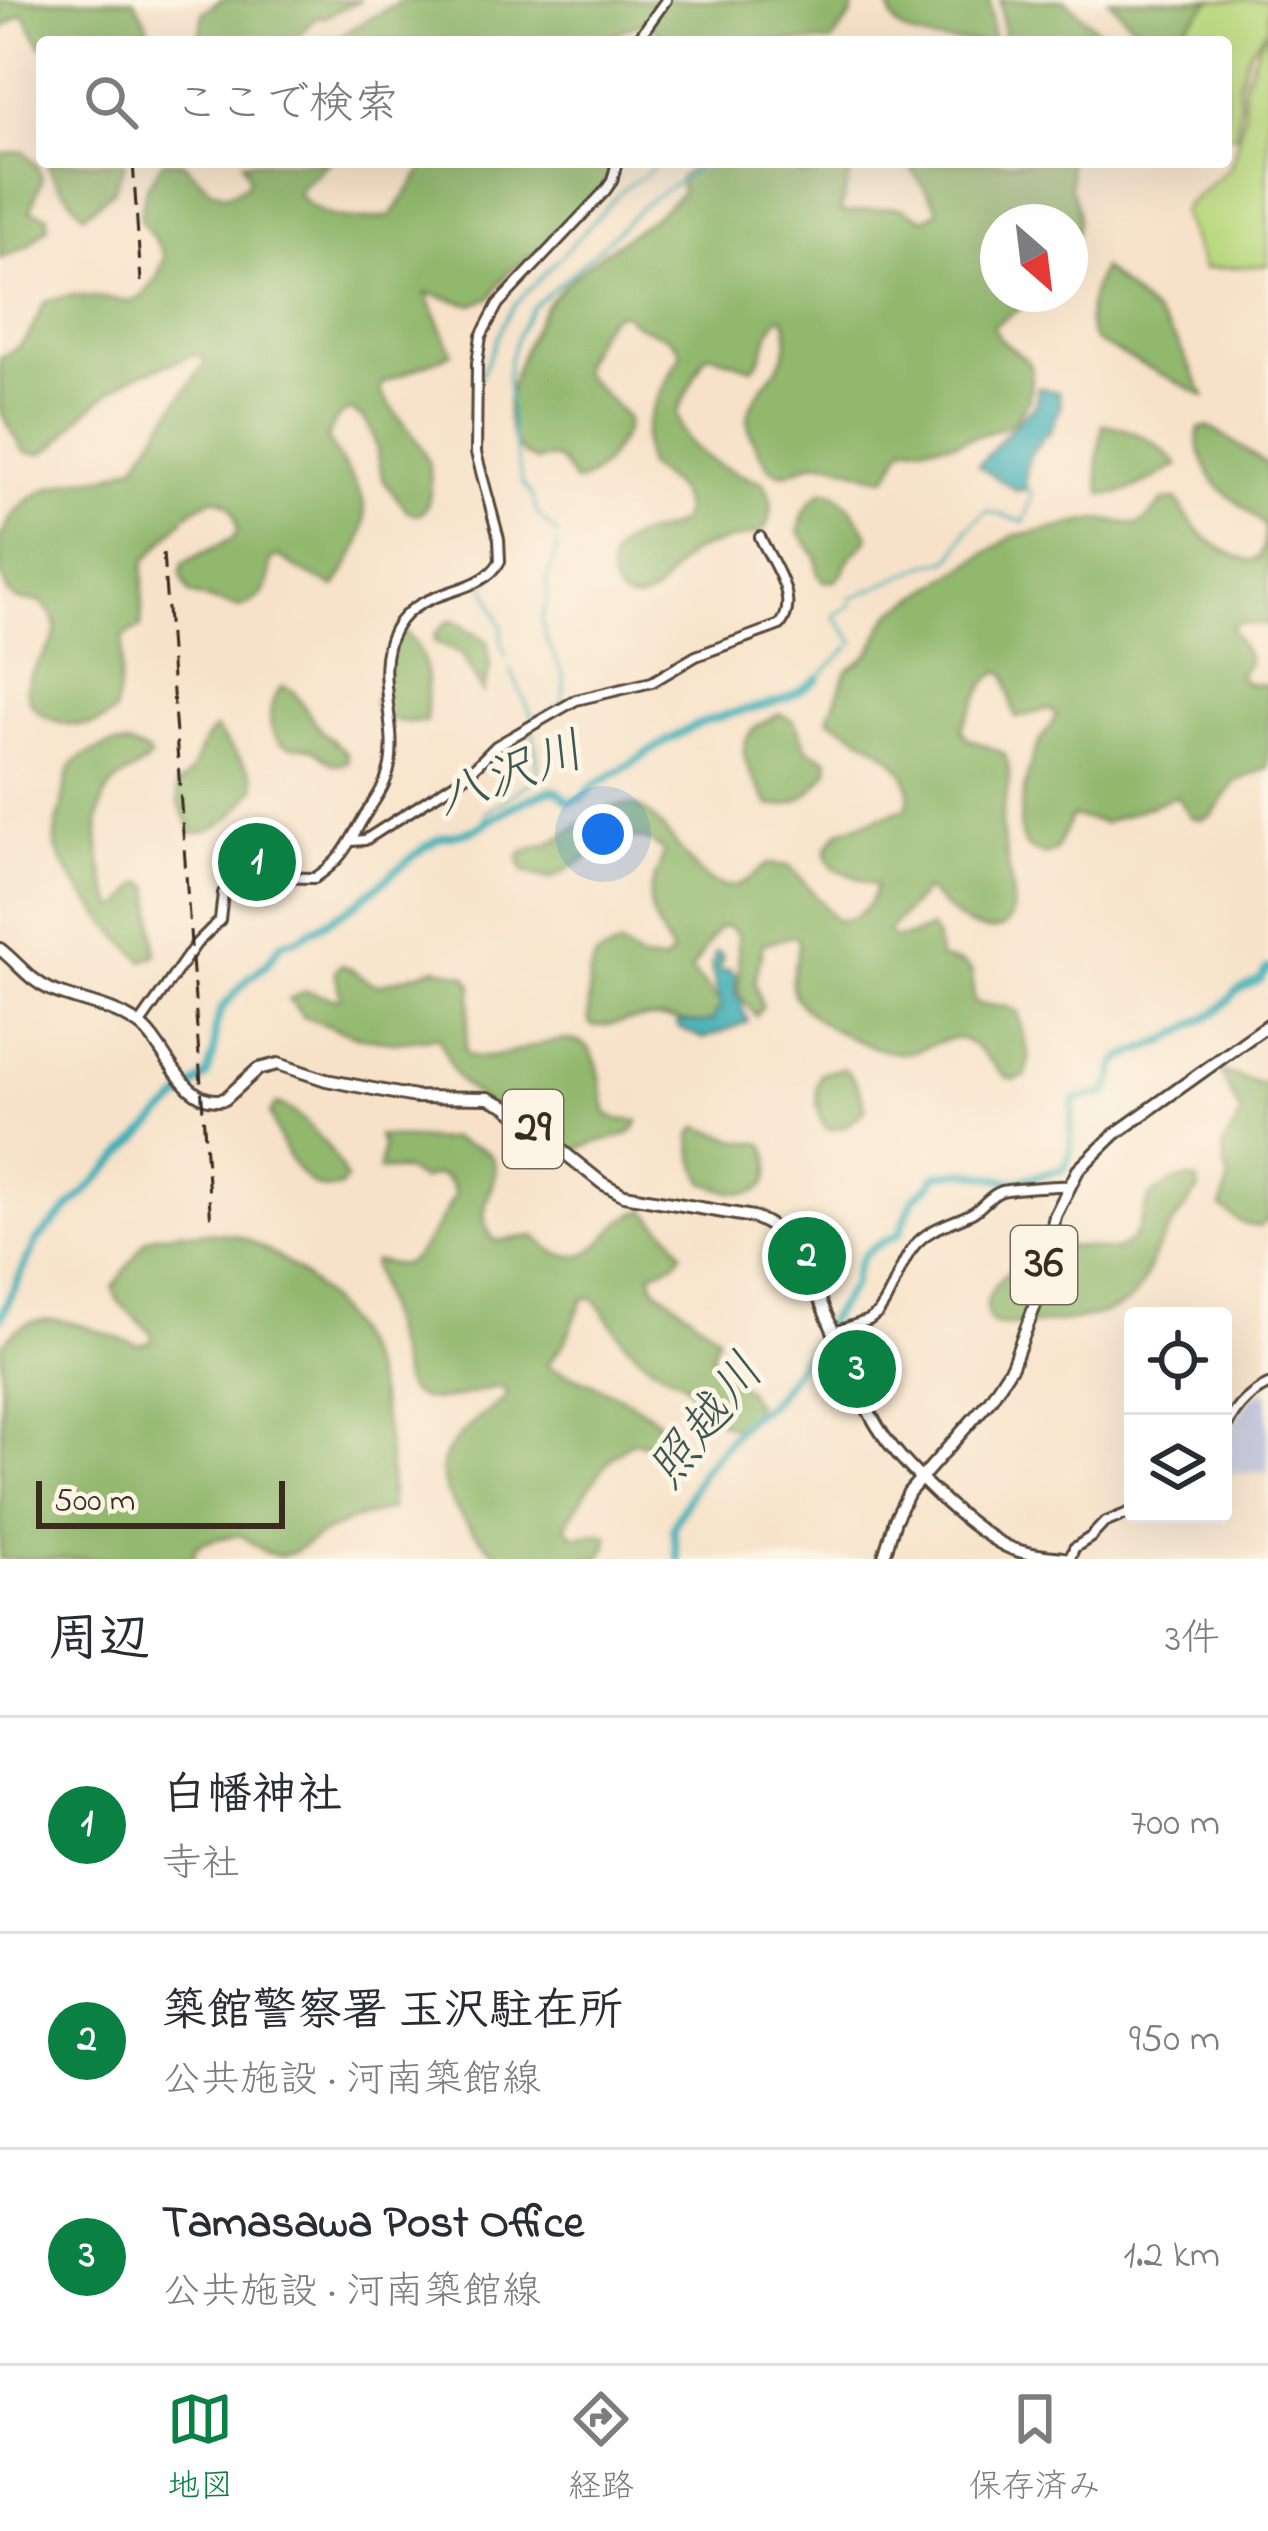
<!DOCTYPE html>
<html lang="ja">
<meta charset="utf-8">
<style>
body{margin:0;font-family:"Indie Flower","Klee One",sans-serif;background:#f7f7f7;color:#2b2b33}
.controls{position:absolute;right:36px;bottom:36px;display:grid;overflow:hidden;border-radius:12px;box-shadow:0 12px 48px #0002}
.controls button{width:108px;height:108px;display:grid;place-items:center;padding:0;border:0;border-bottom:3px solid #e1e1e2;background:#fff;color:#2b2b33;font:60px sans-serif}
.compass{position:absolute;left:980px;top:204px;width:108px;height:108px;border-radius:50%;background:#fff;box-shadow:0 12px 48px #0002;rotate:152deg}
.scale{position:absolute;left:36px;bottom:30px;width:249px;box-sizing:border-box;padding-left:12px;border:6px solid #3b2a1e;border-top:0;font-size:33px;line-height:42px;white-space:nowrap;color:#3b2a1e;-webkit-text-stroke:9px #fcf5e5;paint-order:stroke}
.you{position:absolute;left:603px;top:834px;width:42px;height:42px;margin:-30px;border:9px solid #fff;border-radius:50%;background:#1a73e8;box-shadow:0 0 0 18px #1a73e833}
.badge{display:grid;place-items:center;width:78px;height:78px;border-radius:50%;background:#0b8043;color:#fff;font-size:39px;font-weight:700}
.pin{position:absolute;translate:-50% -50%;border:6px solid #fff;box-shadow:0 3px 12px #0006}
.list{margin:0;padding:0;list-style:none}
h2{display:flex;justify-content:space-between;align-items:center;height:156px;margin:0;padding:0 48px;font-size:51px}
h2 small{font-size:39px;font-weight:400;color:#7c7c81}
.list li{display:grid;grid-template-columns:78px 1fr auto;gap:36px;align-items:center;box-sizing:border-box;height:216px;padding:0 48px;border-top:3px solid #e1e1e2}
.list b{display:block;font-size:45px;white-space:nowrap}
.list p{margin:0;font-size:39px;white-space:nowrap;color:#7c7c81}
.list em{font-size:39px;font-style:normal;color:#7c7c81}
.icon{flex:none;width:66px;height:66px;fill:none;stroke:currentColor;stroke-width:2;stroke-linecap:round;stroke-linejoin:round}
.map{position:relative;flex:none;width:1268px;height:1559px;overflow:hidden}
.search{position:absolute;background:#fff;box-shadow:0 12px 48px #0002;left:36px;right:36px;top:36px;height:132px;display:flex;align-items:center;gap:30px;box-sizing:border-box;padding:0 42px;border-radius:12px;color:#7c7c81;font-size:45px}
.sheet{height:804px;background:#fff}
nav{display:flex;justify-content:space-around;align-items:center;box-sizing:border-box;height:168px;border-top:3px solid #e1e1e2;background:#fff;font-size:33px;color:#7c7c81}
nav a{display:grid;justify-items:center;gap:6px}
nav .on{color:#0b8043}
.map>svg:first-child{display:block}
.industrial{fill:#bec3dd}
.green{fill:#b9d87f;stroke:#7a814e;stroke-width:3}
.forest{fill:#92b86e;stroke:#667146;stroke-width:3}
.water{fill:#3daeb6;stroke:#3c6c6a;stroke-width:3}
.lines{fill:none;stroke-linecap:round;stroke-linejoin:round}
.stream{stroke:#3daeb6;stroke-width:3}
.river{stroke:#3daeb6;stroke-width:8}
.tertiary-casing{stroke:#574638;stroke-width:14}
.primary-casing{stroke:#574638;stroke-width:16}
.tertiary{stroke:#fff;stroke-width:8}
.primary{stroke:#fff;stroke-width:10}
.rail{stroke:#3b2a1e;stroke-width:3;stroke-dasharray:18 9;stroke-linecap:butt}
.labels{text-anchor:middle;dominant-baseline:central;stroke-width:10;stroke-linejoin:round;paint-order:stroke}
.shield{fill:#fcf5e5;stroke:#75675a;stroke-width:3}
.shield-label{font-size:45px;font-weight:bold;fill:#3b2a1e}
.water-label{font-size:51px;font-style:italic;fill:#3c5853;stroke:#fcf5e5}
</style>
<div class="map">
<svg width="1268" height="1559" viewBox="0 0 1268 1559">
<rect width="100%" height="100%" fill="#fcf5e5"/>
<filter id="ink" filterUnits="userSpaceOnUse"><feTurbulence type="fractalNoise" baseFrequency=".00833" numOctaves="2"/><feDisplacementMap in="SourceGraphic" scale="24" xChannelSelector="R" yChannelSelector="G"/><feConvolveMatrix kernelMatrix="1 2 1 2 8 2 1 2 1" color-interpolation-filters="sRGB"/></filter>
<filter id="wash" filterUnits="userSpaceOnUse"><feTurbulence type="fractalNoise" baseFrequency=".004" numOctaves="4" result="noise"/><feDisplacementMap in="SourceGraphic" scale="48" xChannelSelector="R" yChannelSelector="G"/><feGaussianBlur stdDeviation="2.7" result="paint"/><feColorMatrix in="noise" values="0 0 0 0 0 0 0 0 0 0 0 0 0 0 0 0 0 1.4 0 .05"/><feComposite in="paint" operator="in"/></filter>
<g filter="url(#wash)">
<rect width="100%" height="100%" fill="#f7e2c9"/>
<!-- industrial -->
<polygon class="industrial" points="1268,1391 1268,1472 1226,1474 1223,1472 1223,1442 1227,1431 1252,1397"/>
<!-- green -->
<g class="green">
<polygon points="1211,0 1268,0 1268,27 1250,50 1238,84 1240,102 1236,135 1226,135 1226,42 1170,42"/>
<polygon points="1268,32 1268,265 1204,269 1182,214 1184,207 1231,166 1244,113 1243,84 1260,42"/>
</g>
<!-- forest -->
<g class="forest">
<polygon points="0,0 134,0 145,20 152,42 42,42 42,48 25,17 21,14 0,30"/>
<polygon points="221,0 361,0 324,17 315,18 293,42 199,42 203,12"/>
<polygon points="403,0 855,0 851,16 831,42 664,42 659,31 639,23 615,34 617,42 328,42"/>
<path d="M898,0h92l3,42c-29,0 -99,6 -103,-33z"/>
<polygon points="1000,0 1065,0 1111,42 1005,42"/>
<polygon points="1109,0 1211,0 1170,42 1149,42"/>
<polygon points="24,151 37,166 42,179 30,211 48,216 48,227 26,247 0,259 0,154"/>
<polygon points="46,162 125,162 125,164 113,191 84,215 56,181"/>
<path d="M163,162h19l28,27 16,6 20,-10 3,-8 -6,-15h86l-27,25 -4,7c25,28 59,28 93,22l37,-54h183l-5,21 -14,16 -39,42 -45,31 -17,25 -18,8 -47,-12 26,60 -70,30 -2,7c18,34 56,57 50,98 0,7 -1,13 -4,19 -4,6 -8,10 -15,6 -6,-3 -9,-10 -13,-14 -6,-7 -13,-15 -16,-24 -6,-24 -6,-54 -32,-65 -14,6 -19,16 -22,30 10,19 27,38 34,58 11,32 -11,63 -27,89l-36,-17 -19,-14 -9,3c-2,29 -2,36 -30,49l-51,-14 -9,-19 2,-12 50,-25 4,-7c-1,-18 -5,-29 -24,-33l-22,13 -47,51 -3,65 -18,10 -5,59 -4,17c-6,4 -10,8 -16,10 -23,8 -68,-4 -71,-31 -5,-31 57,-54 13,-90l-22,-2 -9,-6 -9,-19v-37l14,-24 17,-16 17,-9 25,-8 35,-5 27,-11 70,-104 -3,-5 -9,-1c-18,8 -37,12 -55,20 -19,8 -39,25 -55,40 -18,17 -32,48 -59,36l-24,-40v-53c33,-18 30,-27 45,-56l27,-7 59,6 13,-6 13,-18 7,-18 -1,-7 -23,-33 6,-31z"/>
<path d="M699,162h96l6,13h11l24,-11 15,6 -11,42 7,1 46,-6 10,2 21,10 13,-7v-5l-30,-45h161l3,19 -2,5c14,27 11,38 1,67v-31h-72v72h27l-4,14 -28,18 8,14 26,21 5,10 -3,28 -15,22 -8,6 -52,16 -48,3c-11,7 -10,24 -22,32 -21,-2 -44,-17 -65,-16 -15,1 -29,17 -45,9 -8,-5 -12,-15 -17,-23 -35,-58 45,-67 28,-129l-5,-2c-16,13 -12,38 -28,51l-42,-14 -6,4 -27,54c4,42 52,60 87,71 9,17 11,30 0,47 -22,10 -49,11 -71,22 -20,11 -25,34 -45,45 -28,14 -46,-18 -34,-42 16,-30 64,-18 69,-40 5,-24 -20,-37 -36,-49 -12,-38 17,-80 34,-112 -8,-23 -27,-18 -45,-30 -6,-3 -8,-10 -16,-11 -14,-2 -39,47 -38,60l42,41 3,6 -1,10c-12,20 -28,51 -52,52 -10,-19 -16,-30 -38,-21 -20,-9 -25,-21 -28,-43 -3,-23 6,-42 14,-63 7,-17 14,-35 25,-50 35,-47 95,-71 135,-113l-3,-14z"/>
<path d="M1102,268l55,48 20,25 28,55 -110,-55c-14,-22 -3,-50 7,-73z"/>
<path d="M1103,424c32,5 54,18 75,41 -22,11 -51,33 -76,29 -8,-22 -3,-46 1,-70z"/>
<path d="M1205,427l7,1 56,37v161l-30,-4 -7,7 17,28 -1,8 -8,9 4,8 25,3v83l-32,13 -24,34 -10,5 -11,-3 -14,-21 -73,27 -32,-7 -17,35 -11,4c-6,-3 -13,-4 -18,-9 -15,-17 4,-90 15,-107 6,-10 12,-14 15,-25l-8,-5 -31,9 -4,-7 -7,-37 -7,-3 -13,11 -24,45v4l6,7 36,16c13,26 -4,48 -2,75 2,25 11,50 11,75 0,35 -35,29 -56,14 -10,-8 -19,-17 -28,-26l-5,-1 -36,41 5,6 17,-2 20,-8 6,8 4,23 21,4 10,7 3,30 4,4 29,3 11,5 11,45 -3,19 -11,4 -8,-2c-13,-11 -27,-32 -43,-38 -20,-7 -42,14 -64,13 -29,-2 -104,-34 -108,-67 -2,-16 9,-31 6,-47l-6,-3 -29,8 -8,39 7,25 -6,8 -17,-21 -1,-60 -10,-9 -10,2 -27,42 39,43 -28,14c-22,-9 -46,-11 -70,-7 -14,2 -26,7 -40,6l-3,-4v-46l7,-19 24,-11 21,14 22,2 9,-7c-8,-22 -27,-41 -21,-66 3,-14 12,-24 12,-38 -38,-37 -77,15 -114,28l-26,-8 -4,-13 4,-6c11,-6 25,-6 35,-13 20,-12 43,-34 68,-34 41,-1 66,93 111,80 11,-3 21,-14 31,-21l22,2 46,54c21,2 36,-14 40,-34l-42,-18 -8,-13 2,-9 11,-15 67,-23c19,-43 -49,-73 -78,-89l19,-49c37,-21 23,-32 45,-57l123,-78c24,-1 47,-9 71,-14 18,-4 34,2 52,4l8,-5 17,-19 13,-2c6,8 10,18 17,25 15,19 36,31 59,37l7,-3 5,-13 1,-18c-23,-28 -49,-29 -63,-70 -4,-11 -6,-17 -3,-28z"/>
<path d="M823,491c22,2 35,27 46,45 -5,12 -15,14 -21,25 -5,9 -4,14 -13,20h-11l-6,-7 -2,-17 -17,-25c3,-19 8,-29 24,-41z"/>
<polygon points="452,620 487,641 490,667 483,693 462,655 435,642 434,636 443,625"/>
<path d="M399,628c33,22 29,58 27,94 -21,0 -41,3 -52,-18z"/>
<path d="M283,686l10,5 28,40 25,21 2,10c-17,8 -19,-3 -33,-11 -10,-7 -19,-2 -29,-6 -22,-7 -19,-47 -3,-59z"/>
<path d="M781,714l13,7 13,28 20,10 2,9c-13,22 -32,42 -60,37 -23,-39 -47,-69 12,-91z"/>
<path d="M215,729l38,45 2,14c-17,22 -32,44 -62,45l-14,-30 -2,-18c25,-15 17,-40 38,-56z"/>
<path d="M110,745h18l19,7 3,5c-9,12 -20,14 -31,22 -35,27 -19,94 -4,128 15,0 16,-21 29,-25l7,6 5,67 -12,6c-23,-20 -87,-91 -89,-120 -1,-12 5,-25 7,-37 8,-43 5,-42 48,-59z"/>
<path d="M340,965c16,2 22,17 38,20l58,-17 30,7 6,10 -7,63 2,6c31,16 97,-32 121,-6 15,17 12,45 19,65l10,6 21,2c-5,18 -20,15 -37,20 -12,3 -23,11 -35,10 -18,-2 -97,-58 -108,-73 -10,-12 -11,-29 -21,-41l-43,5 -34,-5 -57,-20 -14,-18 17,-8 31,8 3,-3 -5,-25z"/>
<path d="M843,1068c12,9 22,29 22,43l-20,15 -16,4c-12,-11 -16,-41 -8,-56z"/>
<polygon points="1220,1071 1268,1086 1268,1220 1258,1227 1242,1223 1221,1208 1229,1179 1224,1163 1224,1146 1241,1115"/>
<path d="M276,1104c26,6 62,51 70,76l-6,7c-37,13 -61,-45 -70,-74z"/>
<path d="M698,1127l43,14 23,3c5,9 7,19 5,30 -6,30 -44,18 -63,9 -11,-14 -14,-30 -15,-48z"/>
<path d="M378,1136l63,4 11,-2c13,11 31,5 41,21 12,23 -27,53 3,82l39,-5c7,6 16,16 25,18 31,9 40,-13 58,-30 8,-8 18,-11 27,-14l27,27 10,16 -7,10 -24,10 4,14 62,48 -5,21 5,14 29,19 9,15 -2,8 -14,16 -17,-4 -40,-43 -30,-15 -27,-24 -30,-42 -3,-3 -9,2 -18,43 -18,23c36,17 105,37 125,74l-7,12c-8,-3 -20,-9 -29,-9 -24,2 -58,64 -71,84l10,11 23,-4 10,2 -1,11 -8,13h-98c-23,-22 -74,-70 -55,-105 12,-21 37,-39 56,-53l4,-5 -1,-7 -9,-2c-26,6 -73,26 -91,-1l-32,-121 1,-4c9,0 21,5 29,3 17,-4 45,-55 52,-71 -6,-17 -16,-22 -33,-13l-17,-10h-26l4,-23z"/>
<path d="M1189,1179l8,1 2,9c-15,20 -31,40 -43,62 -8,16 -12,37 -26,49 -25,22 -105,27 -137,24 -26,-30 34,-72 62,-77 18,-3 39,2 57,4 30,-9 27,-31 38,-55l22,-14z"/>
<path d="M182,1232c16,1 32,0 47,2 19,3 42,18 58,29 87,64 103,143 104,246l-36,10 -33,15 -30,19 -13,3 -14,-4 -24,-17c-16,2 -31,4 -45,12l-3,12h-193l2,-214c35,-50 93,-12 137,0l11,-3 2,-5 -1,-4 -33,-32 -5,-13 33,-48 11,-5z"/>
</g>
<!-- water -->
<g class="water">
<path d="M1038,387l20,5 3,14 -12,28h-4c-4,9 -11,13 -15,21 -5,10 -4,23 -5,34l-8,2 -39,-25 45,-51 13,-10z"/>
<polygon points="716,952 721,953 723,959 719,967 722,972 729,969 735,974 736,998 743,999 742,1007 748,1022 704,1039 679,1028 677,1024 680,1021 701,1023 713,1020 715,1013 721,1008 711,967"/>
</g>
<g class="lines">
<!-- stream -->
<g class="stream">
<path d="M480,376c14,-24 18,-49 35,-71l107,-114 40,-29"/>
<polyline points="558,536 537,513 533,497 522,483 513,437 507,380 510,357 519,332 532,308 591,256 646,203 708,162"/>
<path d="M503,540c4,19 -2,33 -19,43l18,44 -1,14 5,15"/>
<polyline points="850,599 929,564 948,560 954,555 967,529 987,511 1024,522 1032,495 1024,481"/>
<polyline points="852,604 834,616 855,643"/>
<polyline points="510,669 534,720"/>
<polyline points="818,678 850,646"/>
<path d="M534,720l26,-15c16,-36 -17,-52 -18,-85 0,-14 3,-5 5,-18 1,-4 0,-17 0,-20 2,-14 10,-23 10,-38"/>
<polyline points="483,825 486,813 536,778 538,770 533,730"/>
</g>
<!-- river -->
<g class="river">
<path d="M0,1319l37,-79 128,-128 42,-37 7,-23 1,-24 6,-19 28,-31 18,-14 15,-21 18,-5 56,-34 66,-55 18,-11 34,-8 39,-24 38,-16 8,2 9,10 14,-4 12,-13c36,-18 68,-45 105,-61 43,-18 82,-14 119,-46"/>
<path d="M678,1559l-5,-32 30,-57 43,-50 22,-15 13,-15 72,-105c4,-35 19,-37 46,-51l15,-36 16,-13 7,-10 30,-3 46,10 51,-13c12,-20 3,-47 11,-69l31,-7 6,-11 3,-16 5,-7 47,-19 52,-30 19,-20 22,-10 8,-12"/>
</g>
</g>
</g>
<g filter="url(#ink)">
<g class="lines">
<defs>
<g id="tertiary">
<polyline points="636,42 666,0"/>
<path d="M351,841l14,-1 102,-65 29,-29 80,-46 76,-18 44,-26 84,-31c21,-26 -8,-62 -20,-88"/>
<path d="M140,1024l56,-80 24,-24 3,-27 10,-7 30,-9 52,1c25,-17 31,-29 46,-56 11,-19 25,-34 29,-57 8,-44 -18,-95 5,-136 24,-44 85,-31 105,-68l-1,-22 -23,-86 1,-90 4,-27 17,-32 107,-113 7,-10 5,-19"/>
<path d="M834,1332l35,-12 9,-7c16,-20 20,-47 36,-67 16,-19 37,-22 58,-33 11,-6 17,-18 30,-22 7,-2 60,-6 66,-5"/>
<path d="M1223,1436c9,-24 22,-40 45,-51"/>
<polyline points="1070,1559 1074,1548 1091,1537 1104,1523 1133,1511"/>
</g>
<g id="primary">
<path d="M0,949c18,14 29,31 51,41 28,12 62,16 87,34 28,18 43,85 87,75l33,-30 20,-5 48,16 89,17 73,1 18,8 96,77 22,12 129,22c46,17 56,59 74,100 17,37 33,85 56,118 25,35 85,92 123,111 18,9 44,10 63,13"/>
<polyline points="883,1559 895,1520 909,1492 990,1400 1012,1366 1037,1300 1055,1216 1078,1170 1115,1134 1268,1025"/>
</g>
</defs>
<!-- tertiary casing -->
<use href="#tertiary" class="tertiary-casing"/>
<!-- primary casing -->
<use href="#primary" class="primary-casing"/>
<!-- tertiary -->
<use href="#tertiary" class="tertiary"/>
<!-- primary -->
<use href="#primary" class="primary"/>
<!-- rail -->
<g class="rail">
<polyline points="133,162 141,282"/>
<polyline points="163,553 211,1224"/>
</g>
</g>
</g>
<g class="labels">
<!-- shield labels -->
<g class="shield">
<rect x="503" y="1090" width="60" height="78" rx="9"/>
<rect x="1011" y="1226" width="66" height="78" rx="9"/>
</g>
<g class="shield-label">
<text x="533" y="1129">29</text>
<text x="1044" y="1265">36</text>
</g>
<!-- water labels -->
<g class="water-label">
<text transform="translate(511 777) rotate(-20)">八沢川</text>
<text transform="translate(708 1423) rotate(-52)">照越川</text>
</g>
</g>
</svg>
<div class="controls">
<button><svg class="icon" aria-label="locate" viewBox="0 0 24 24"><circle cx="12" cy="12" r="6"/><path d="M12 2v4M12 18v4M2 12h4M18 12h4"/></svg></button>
<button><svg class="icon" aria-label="layers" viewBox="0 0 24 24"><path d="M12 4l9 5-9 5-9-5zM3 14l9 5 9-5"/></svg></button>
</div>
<svg class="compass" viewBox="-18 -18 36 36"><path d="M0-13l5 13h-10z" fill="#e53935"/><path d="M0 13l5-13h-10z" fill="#7c7c81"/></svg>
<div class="scale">500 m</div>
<div class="you"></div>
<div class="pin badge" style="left:257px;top:862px">1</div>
<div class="pin badge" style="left:807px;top:1256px">2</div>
<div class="pin badge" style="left:857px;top:1369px">3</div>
<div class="search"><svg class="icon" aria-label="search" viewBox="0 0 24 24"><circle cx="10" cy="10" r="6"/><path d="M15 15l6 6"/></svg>ここで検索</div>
</div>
<section class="sheet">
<h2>周辺<small>3件</small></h2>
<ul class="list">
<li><span class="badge">1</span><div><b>白幡神社</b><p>寺社</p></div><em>700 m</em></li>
<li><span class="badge">2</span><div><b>築館警察署 玉沢駐在所</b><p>公共施設 · 河南築館線</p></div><em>950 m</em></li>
<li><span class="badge">3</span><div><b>Tamasawa Post Office</b><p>公共施設 · 河南築館線</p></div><em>1.2 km</em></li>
</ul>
</section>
<nav>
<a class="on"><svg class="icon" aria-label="map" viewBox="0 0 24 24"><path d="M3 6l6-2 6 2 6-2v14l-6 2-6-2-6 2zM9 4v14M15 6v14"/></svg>地図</a>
<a><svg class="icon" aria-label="directions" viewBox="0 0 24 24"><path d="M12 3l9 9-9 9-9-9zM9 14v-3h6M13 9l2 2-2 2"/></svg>経路</a>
<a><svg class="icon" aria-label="saved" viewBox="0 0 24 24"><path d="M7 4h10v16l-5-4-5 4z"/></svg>保存済み</a>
</nav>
